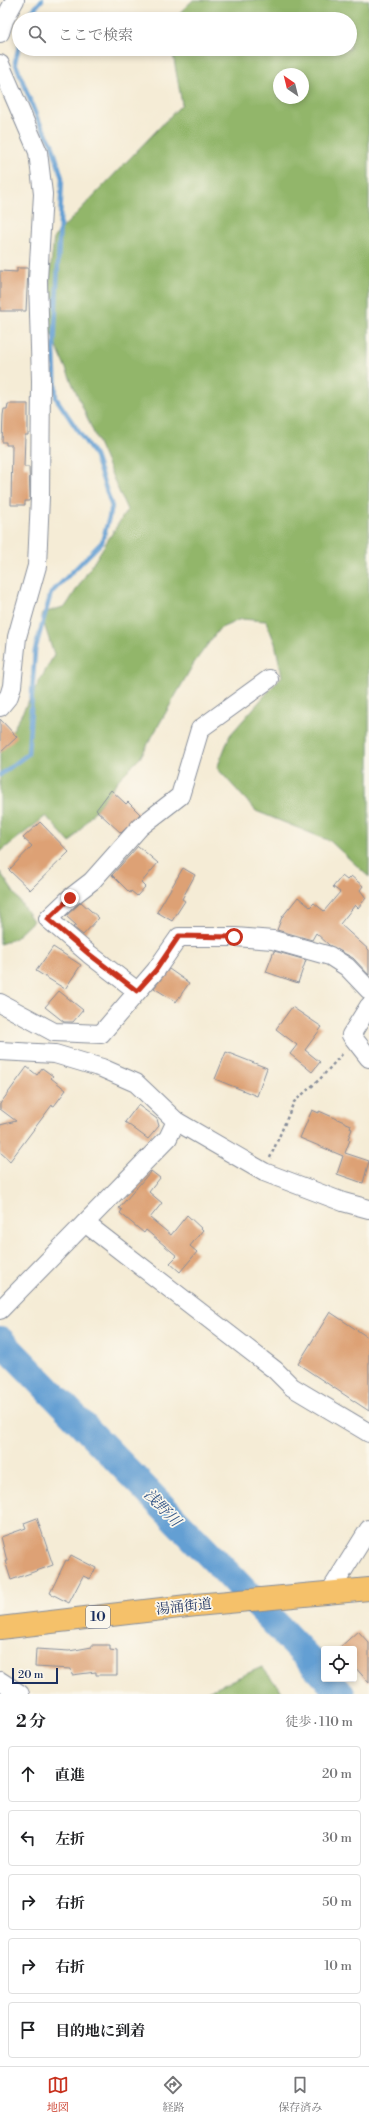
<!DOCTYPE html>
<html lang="ja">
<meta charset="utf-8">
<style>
body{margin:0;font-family:"Libre Bodoni","Noto Serif JP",serif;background:#f2f2f2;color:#202124}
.controls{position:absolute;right:12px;bottom:12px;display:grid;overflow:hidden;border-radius:4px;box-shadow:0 2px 6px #0003}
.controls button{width:36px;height:36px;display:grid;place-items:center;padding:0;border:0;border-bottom:1px solid #e0e0e0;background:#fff;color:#202124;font:20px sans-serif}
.compass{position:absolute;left:273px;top:68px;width:36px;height:36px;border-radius:50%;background:#fff;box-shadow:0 2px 6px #0003;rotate:325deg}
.scale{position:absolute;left:12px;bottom:10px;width:46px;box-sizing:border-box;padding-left:4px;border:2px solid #1b2f5e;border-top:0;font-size:11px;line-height:14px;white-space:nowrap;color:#1b2f5e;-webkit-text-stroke:3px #fbf7ec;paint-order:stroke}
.stop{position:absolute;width:12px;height:12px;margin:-9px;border:3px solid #c8321e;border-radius:50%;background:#fff}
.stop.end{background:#c8321e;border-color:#fff;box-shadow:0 1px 4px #0008}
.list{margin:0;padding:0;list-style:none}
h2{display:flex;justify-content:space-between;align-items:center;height:52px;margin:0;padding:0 16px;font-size:17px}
h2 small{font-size:13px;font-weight:400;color:#757577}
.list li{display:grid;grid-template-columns:26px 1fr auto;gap:12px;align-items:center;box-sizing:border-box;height:56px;margin:0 8px 8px;padding:0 8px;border:1px solid #e0e0e0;border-radius:4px}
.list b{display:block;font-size:15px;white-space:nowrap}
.list em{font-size:13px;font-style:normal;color:#757577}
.icon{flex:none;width:22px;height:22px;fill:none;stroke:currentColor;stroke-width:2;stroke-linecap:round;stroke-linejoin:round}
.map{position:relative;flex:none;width:369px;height:1694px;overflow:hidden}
.search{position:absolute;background:#fff;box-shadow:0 2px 6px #0003;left:12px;right:12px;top:12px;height:44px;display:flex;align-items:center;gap:10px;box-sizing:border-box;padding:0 14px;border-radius:22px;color:#757577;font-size:15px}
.sheet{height:372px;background:#fff}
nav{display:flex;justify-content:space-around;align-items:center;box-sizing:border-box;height:56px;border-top:1px solid #e0e0e0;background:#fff;font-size:11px;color:#757577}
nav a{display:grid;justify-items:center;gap:2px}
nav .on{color:#c8321e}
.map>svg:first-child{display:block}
.forest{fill:#92b66b;stroke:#567264;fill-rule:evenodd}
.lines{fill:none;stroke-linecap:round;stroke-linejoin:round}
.stream{stroke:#639fd3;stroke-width:4.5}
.river{stroke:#639fd3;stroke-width:28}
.building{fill:#dda174}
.minor-casing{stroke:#888e9a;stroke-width:20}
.major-casing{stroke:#888e9a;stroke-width:24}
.path{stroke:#888e9a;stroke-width:2.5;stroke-dasharray:3 3;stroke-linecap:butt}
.minor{stroke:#fff;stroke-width:18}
.major{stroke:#f5c16b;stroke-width:22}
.route{stroke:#c8321e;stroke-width:5}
.labels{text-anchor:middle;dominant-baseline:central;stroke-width:3.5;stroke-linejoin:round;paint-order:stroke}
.shield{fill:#fbf7ec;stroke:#5e6b89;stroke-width:1}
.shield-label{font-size:13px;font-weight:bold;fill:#1b2f5e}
.street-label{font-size:14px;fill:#1b2f5e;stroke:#fbf7ec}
.water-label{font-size:15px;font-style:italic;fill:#345687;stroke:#fbf7ec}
</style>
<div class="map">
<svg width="369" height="1694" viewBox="0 0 369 1694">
<rect width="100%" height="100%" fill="#fbf7ec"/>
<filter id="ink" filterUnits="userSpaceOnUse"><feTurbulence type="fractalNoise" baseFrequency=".025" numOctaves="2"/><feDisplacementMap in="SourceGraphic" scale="8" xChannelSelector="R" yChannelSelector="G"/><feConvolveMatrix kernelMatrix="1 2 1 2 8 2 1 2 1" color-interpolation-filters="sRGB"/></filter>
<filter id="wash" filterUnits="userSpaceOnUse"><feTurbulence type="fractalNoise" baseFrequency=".012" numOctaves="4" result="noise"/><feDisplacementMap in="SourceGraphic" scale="16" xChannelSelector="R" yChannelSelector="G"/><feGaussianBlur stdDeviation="0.9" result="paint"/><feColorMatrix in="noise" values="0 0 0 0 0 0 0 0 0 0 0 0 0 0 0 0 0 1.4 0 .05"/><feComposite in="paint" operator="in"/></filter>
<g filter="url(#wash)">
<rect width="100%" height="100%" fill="#f5ecd6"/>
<!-- forest -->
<g class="forest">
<path d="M193,0h176v877l-39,-36 -74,-30 -39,-43 13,-33 52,-59 -7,-33 -9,-22 -25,-2 -22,10 -25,34 -54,95 -21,21 -49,64 -24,-27 -46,36v-99l54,-98 -13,-41 25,-8 61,-96 -82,-190 9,-83 128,-133 -10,-55h178v-30h-177zM279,74h24v24h-24z"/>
<polygon points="0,872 33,921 14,939 0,944"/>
<polygon points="262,1667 284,1694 201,1694 203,1693"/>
</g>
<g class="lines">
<!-- stream -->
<g class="stream">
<polyline points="25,19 42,0"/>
<polyline points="0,775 28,754 35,650 51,593 102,542 112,507 95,456 56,398 54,350 62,178 52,144 38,120 15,62 19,46"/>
</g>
<!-- river -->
<g class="river">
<polyline points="0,1340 231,1577 324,1675"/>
<polyline points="327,1679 341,1694"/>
</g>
</g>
<g id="blocks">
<!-- building -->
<g class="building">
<polygon points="17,268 28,268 26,311 0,311 0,271 17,272"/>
<polygon points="8,404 28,404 28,435 25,435 24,467 29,467 30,497 29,501 25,501 25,505 11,505 12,445 6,445 6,442 2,442 3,415 4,409 7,409"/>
<polygon points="0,719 17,737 0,753"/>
<polygon points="111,790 126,804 128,802 140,814 121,833 96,810"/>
<polygon points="40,822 69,852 30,890 9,870 32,846 23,838"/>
<polygon points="138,846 158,863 141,883 145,887 137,896 131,891 130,893 112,875"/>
<polygon points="183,868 195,875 182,899 185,901 172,921 157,912"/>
<polygon points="342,876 347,880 351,876 363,886 360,890 366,898 358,908 355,905 340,924 369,950 369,975 353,958 329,945 316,933 312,940 277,930 282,917 298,897 310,907 314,903 324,911 340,892 333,887"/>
<polygon points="81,902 99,918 83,935 73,927 76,925 66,916"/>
<polygon points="53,947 81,965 65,989 36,971"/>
<polygon points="274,951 306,960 298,983 266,972"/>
<polygon points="169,969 189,983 176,1002 154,988"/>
<polygon points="59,991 83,1010 73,1022 64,1022 45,1007"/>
<polygon points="292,1007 322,1027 305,1050 320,1062 312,1072 290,1054 297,1045 276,1029"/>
<polygon points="226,1052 267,1068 257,1096 215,1079"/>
<polygon points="27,1067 37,1075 42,1068 53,1076 51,1078 66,1090 54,1106 52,1105 10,1161 0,1152 0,1125 16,1121 0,1109 0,1104"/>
<polygon points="138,1105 157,1119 159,1126 148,1139 125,1122"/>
<polygon points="312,1110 319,1113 319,1111 351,1125 350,1128 352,1129 348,1139 350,1140 345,1153 369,1161 363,1183 337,1174 343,1156 300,1138"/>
<polygon points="151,1171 160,1178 149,1192 162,1203 150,1218 171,1235 187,1215 203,1230 190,1246 197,1252 180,1272 170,1263 177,1256 146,1230 144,1233 120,1213 122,1210 119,1208"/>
<polygon points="330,1312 369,1338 369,1411 298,1364"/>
<polygon points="37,1518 53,1565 11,1580 5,1561 7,1561 1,1537 26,1528 24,1523"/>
<polygon points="71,1555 96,1568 90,1579 83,1576 69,1603 50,1593 66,1560 68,1561"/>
<polygon points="358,1631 369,1643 369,1683 354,1666 354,1649 338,1649"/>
<polygon points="92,1645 110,1645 110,1650 117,1651 117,1675 96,1675 96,1672 72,1675 71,1669 35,1667 36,1649 69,1651 92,1647"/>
</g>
</g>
</g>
<g filter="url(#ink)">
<use href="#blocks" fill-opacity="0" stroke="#888e9a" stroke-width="1"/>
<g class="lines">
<defs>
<g id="minor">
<polyline points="0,33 4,20 15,0"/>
<polyline points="0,64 38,152 43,194 38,280 41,381 40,497 37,566 17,637 12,686 9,696 0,707"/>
<polyline points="137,991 89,954 48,919 70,898 92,881 140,827 180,796 200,729 269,679"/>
<polyline points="0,1003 54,1032 101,1034 156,970 179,937 235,937 273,940 330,956 347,967 369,990"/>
<polyline points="369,1006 351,1035 369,1058"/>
<polyline points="0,1051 55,1054 102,1068 136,1083 176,1121 264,1172 343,1202 369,1209"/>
<polyline points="85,1223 275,1370 292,1387 369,1433"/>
<polyline points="0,1310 168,1138 176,1121"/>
<polyline points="329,1593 369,1529"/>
<polyline points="0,1681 20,1694"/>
</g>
<polyline id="major" points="0,1628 196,1605 369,1589"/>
</defs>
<!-- minor casing -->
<use href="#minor" class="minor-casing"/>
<!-- major casing -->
<use href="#major" class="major-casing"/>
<!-- path -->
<polyline class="path" points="270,1158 294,1102 320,1079 344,1052"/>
<!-- minor -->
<use href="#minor" class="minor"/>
<!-- major -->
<use href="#major" class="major"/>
</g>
</g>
<g class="lines" filter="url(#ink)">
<!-- route -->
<polyline class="route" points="70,898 48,919 89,954 137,991 156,970 179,936 234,937"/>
</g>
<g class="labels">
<!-- shield labels -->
<rect class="shield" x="86" y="1606" width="24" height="22" rx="3"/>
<g class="shield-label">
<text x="98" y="1617">10</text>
</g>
<!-- street labels -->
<g class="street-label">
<text transform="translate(184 1607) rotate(-6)">湯涌街道</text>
</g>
<!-- water labels -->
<g class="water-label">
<text transform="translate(162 1508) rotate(46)">浅野川</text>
</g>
</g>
</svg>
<div class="controls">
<button><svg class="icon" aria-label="locate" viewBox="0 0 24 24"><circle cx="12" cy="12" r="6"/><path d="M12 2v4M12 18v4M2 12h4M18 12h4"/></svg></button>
</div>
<svg class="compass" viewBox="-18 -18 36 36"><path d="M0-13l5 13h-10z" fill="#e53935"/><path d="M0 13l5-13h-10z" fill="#757577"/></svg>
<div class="scale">20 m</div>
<div class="stop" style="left:234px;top:937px"></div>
<div class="stop end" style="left:70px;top:898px"></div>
<div class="search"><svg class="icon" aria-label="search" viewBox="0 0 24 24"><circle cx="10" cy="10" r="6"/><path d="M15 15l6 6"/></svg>ここで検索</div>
</div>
<section class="sheet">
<h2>2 分<small>徒歩 · 110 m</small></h2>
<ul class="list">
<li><svg class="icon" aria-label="ahead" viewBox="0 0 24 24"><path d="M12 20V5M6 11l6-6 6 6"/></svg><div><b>直進</b></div><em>20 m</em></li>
<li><svg class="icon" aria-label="left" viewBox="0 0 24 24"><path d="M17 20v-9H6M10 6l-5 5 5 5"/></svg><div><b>左折</b></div><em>30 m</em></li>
<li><svg class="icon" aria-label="right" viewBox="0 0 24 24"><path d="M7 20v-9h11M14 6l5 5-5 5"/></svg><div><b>右折</b></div><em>50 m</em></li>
<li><svg class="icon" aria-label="right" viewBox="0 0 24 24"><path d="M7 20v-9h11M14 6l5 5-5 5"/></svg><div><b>右折</b></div><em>10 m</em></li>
<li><svg class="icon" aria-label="arrive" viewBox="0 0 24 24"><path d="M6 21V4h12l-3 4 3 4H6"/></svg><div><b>目的地に到着</b></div></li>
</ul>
</section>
<nav>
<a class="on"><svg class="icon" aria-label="map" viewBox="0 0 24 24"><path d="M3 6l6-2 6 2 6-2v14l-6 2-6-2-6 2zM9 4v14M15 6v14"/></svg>地図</a>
<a><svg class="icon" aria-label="directions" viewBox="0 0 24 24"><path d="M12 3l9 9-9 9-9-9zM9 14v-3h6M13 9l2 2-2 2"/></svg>経路</a>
<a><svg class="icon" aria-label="saved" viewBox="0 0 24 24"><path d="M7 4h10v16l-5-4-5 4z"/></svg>保存済み</a>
</nav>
